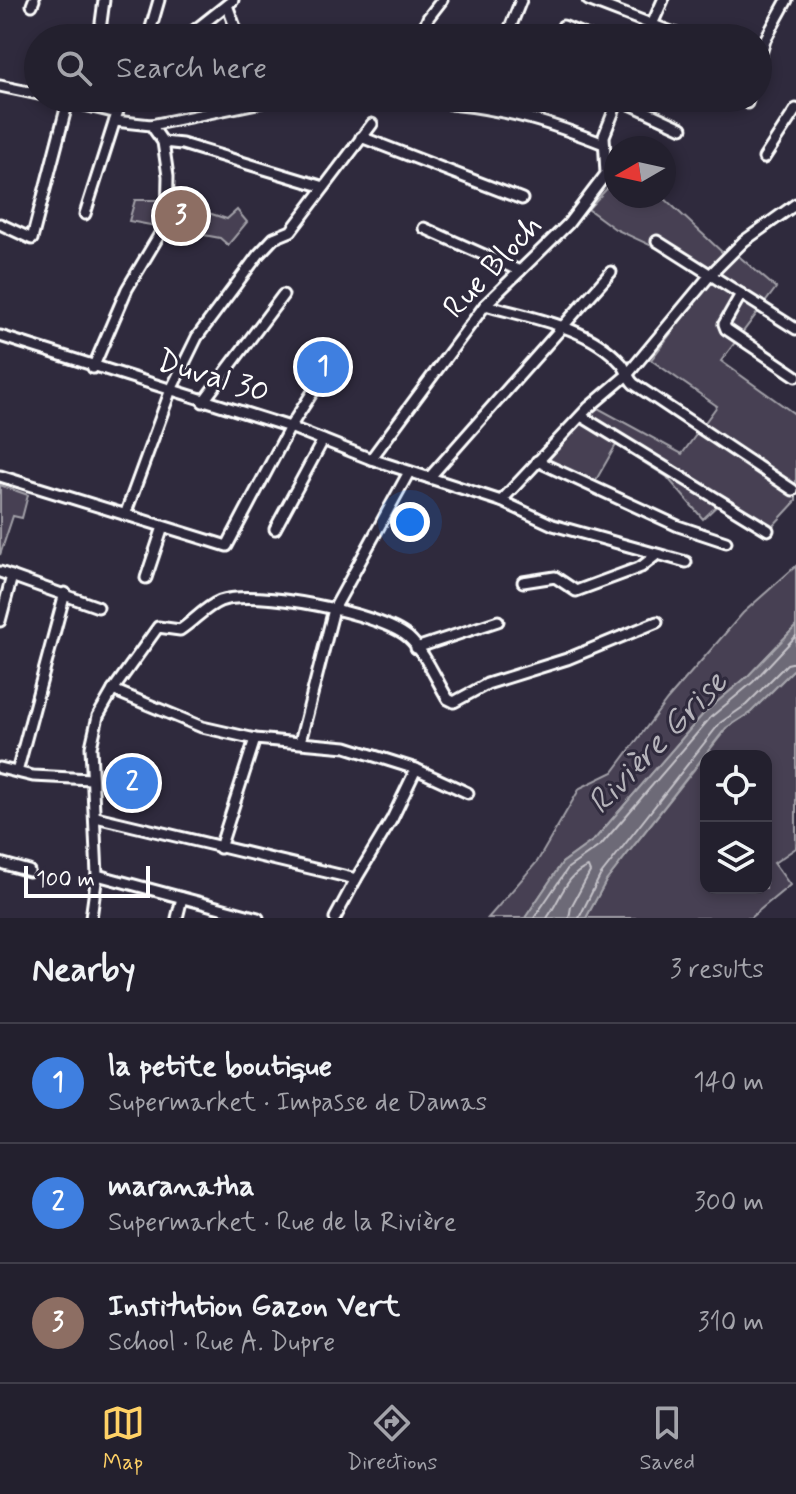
<!DOCTYPE html>
<meta charset="utf-8">
<style>
body{margin:0;font-family:Mynerve,sans-serif;background:#2b2836;color:#f1f3f6}
.controls{position:absolute;right:24px;bottom:24px;display:grid;overflow:hidden;border-radius:16px;box-shadow:0 4px 12px #0003}
.controls button{width:72px;height:72px;display:grid;place-items:center;padding:0;border:0;border-bottom:2px solid #403e4a;background:#23202e;color:#f1f3f6;font:40px sans-serif}
.compass{position:absolute;left:604px;top:136px;width:72px;height:72px;border-radius:50%;background:#23202e;box-shadow:0 4px 12px #0003;rotate:261deg}
.scale{position:absolute;left:24px;bottom:20px;width:126px;box-sizing:border-box;padding-left:8px;border:4px solid #fff;border-top:0;font-size:22px;line-height:28px;white-space:nowrap;color:#fff;-webkit-text-stroke:6px #2f2a3d;paint-order:stroke}
.you{position:absolute;left:410px;top:522px;width:28px;height:28px;margin:-20px;border:6px solid #fff;border-radius:50%;background:#1a73e8;box-shadow:0 0 0 12px #1a73e833}
.badge{display:grid;place-items:center;width:52px;height:52px;border-radius:50%;background:#ffd166;color:#fff;font-size:26px;font-weight:700}
.pin{position:absolute;translate:-50% -50%;border:4px solid #fff;box-shadow:0 2px 8px #0006}
.list{margin:0;padding:0;list-style:none}
h2{display:flex;justify-content:space-between;align-items:center;height:104px;margin:0;padding:0 32px;font-size:34px}
h2 small{font-size:26px;font-weight:400;color:#a3a3aa}
.list li{display:grid;grid-template-columns:52px 1fr auto;gap:24px;align-items:center;box-sizing:border-box;height:120px;padding:0 32px;border-top:2px solid #403e4a}
.list b{display:block;font-size:30px;white-space:nowrap}
.list p{margin:0;font-size:26px;white-space:nowrap;color:#a3a3aa}
.list em{font-size:26px;font-style:normal;color:#a3a3aa}
.icon{flex:none;width:44px;height:44px;fill:none;stroke:currentColor;stroke-width:2;stroke-linecap:round;stroke-linejoin:round}
.map{position:relative;flex:none;width:796px;height:918px;overflow:hidden}
.search{position:absolute;background:#23202e;box-shadow:0 4px 12px #0003;left:24px;right:24px;top:24px;height:88px;display:flex;align-items:center;gap:20px;box-sizing:border-box;padding:0 28px;border-radius:44px;color:#a3a3aa;font-size:30px}
.sheet{height:464px;background:#23202e}
nav{display:flex;justify-content:space-around;align-items:center;box-sizing:border-box;height:112px;border-top:2px solid #403e4a;background:#23202e;font-size:22px;color:#a3a3aa}
nav a{display:grid;justify-items:center;gap:4px}
nav .on{color:#ffd166}
.map>svg:first-child{display:block}
.green{fill:#464152;stroke:#a2a0a8;stroke-width:2;fill-rule:evenodd}
.water{fill:#6d6a77;stroke:#a7a6ad;stroke-width:2}
.lines{fill:none;stroke-linecap:round;stroke-linejoin:round}
.shore{stroke:#c5c3c9;stroke-width:2}
.minor-casing{stroke:#fff;stroke-width:15}
.minor{stroke:#2f2a3d;stroke-width:9}
.labels{text-anchor:middle;dominant-baseline:central;stroke-width:6;stroke-linejoin:round;paint-order:stroke}
.street-label{font-size:32px;fill:#fff;stroke:#2f2a3d}
.water-label{font-size:34px;font-style:italic;fill:#b6b4bb;stroke:#2f2a3d}
</style>
<div class="map">
<svg width="796" height="918" viewBox="0 0 796 918">
<rect width="100%" height="100%" fill="#2f2a3d"/>
<filter id="ink" filterUnits="userSpaceOnUse"><feTurbulence type="fractalNoise" baseFrequency=".0125" numOctaves="2"/><feDisplacementMap in="SourceGraphic" scale="16" xChannelSelector="R" yChannelSelector="G"/><feConvolveMatrix kernelMatrix="1 2 1 2 8 2 1 2 1" color-interpolation-filters="sRGB"/></filter>
<g filter="url(#ink)">
<!-- green -->
<g class="green">
<polygon points="613,182 616,184 616,196 662,196 723,253 735,253 776,288 721,361 796,415 796,501 771,528 723,500 703,519 667,477 616,445 592,487 546,463 596,407 682,454 717,406 651,360 715,275 615,229 588,209"/>
<polygon points="135,200 169,200 227,219 237,210 247,222 228,245 220,238 129,221"/>
<polygon points="0,485 28,495 22,518 13,516 0,555"/>
<polygon points="796,566 796,626 748,676 705,712 595,839 562,863 525,918 488,918 537,862 580,788 613,772 667,700 743,613"/>
<path d="M796,667v181l-22,15 16,22 -40,33h-164l20,-37 121,-153 24,-16zM706,756h60v132h-60z"/>
</g>
<!-- water -->
<polygon class="water" points="796,626 796,667 751,712 726,728 606,881 586,918 525,918 562,863 595,839 705,712 748,676"/>
<g class="lines">
<!-- shore -->
<g class="shore">
<polyline points="534,918 568,868 601,845 711,717 753,682 796,636"/>
<path d="M547,918c13,-17 19,-44 41,-51l2,5 -19,35 -2,11"/>
<polyline points="579,918 600,876 720,723 746,705 787,664 796,662"/>
</g>
<defs>
<g id="minor">
<polyline points="588,0 687,38"/>
<polyline points="32,5 34,0"/>
<polyline points="227,5 239,38"/>
<polyline points="563,26 592,38"/>
<polyline points="99,38 104,0"/>
<polyline points="148,38 159,0"/>
<polyline points="185,38 233,0"/>
<polyline points="420,38 428,18 442,0"/>
<polyline points="506,38 521,0"/>
<polyline points="646,38 663,0"/>
<polyline points="36,56 38,56"/>
<polyline points="758,64 765,40 787,0"/>
<polyline points="0,86 38,94"/>
<polyline points="56,98 117,113"/>
<polyline points="619,99 682,128"/>
<polyline points="747,103 748,98"/>
<path d="M451,104c59,6 99,19 153,40"/>
<polyline points="151,125 281,98"/>
<polyline points="361,137 522,199"/>
<polyline points="163,142 182,144 324,187"/>
<polyline points="764,158 796,109"/>
<polyline points="85,214 122,98"/>
<polyline points="0,224 32,239 68,101"/>
<polyline points="424,228 520,271"/>
<polyline points="657,241 796,329"/>
<polyline points="741,294 724,324 726,329 796,376"/>
<path d="M485,305c46,13 103,21 136,58 6,6 6,15 13,21l159,106"/>
<polyline points="0,336 290,427 371,459 501,501 553,525 686,562"/>
<polyline points="93,368 127,289 167,222 168,176 163,142 151,125 115,121"/>
<polyline points="203,402 283,295"/>
<polyline points="581,416 768,530"/>
<polyline points="371,459 485,305 568,224 606,174 604,136 619,98"/>
<polyline points="537,461 678,526 726,542"/>
<polyline points="0,476 227,546 290,427 331,364"/>
<polyline points="429,478 611,272"/>
<polyline points="501,501 588,408 627,375 711,274 744,241 796,204"/>
<polyline points="125,515 170,392 197,337 258,255 274,238 291,231 372,124"/>
<polyline points="275,529 323,440"/>
<polyline points="0,572 98,607"/>
<polyline points="146,578 163,527"/>
<polyline points="523,582 555,577 576,591 641,567 655,556"/>
<polyline points="0,621 12,576"/>
<polyline points="416,648 498,621"/>
<polyline points="300,742 334,609 409,472"/>
<polyline points="0,768 33,776 91,779"/>
<polyline points="416,769 468,793"/>
<polyline points="17,772 65,593"/>
<polyline points="96,817 356,879 392,819 416,769 346,747 255,739 202,727 113,690"/>
<polyline points="220,848 255,739"/>
<polyline points="0,863 29,871"/>
<polyline points="97,875 258,918"/>
<path d="M91,918l6,-43 -6,-128 7,-31 15,-26 45,-63 22,3c14,-9 25,-23 40,-29 34,-13 160,12 188,36 17,15 28,43 40,62l6,3 33,-18 80,-25 90,-37"/>
<polyline points="177,918 182,898"/>
<polyline points="335,918 356,879"/>
</g>
</defs>
<!-- minor casing -->
<use href="#minor" class="minor-casing"/>
<!-- minor -->
<use href="#minor" class="minor"/>
</g>
</g>
<g class="labels">
<!-- street labels -->
<g class="street-label">
<text transform="translate(493 267) rotate(-47)">Rue Bloch</text>
<text transform="translate(213 377) rotate(17)">Duval 30</text>
</g>
<!-- water labels -->
<g class="water-label">
<text transform="translate(658 743) rotate(-46)">Rivière Grise</text>
</g>
</g>
</svg>
<div class="controls">
<button><svg class="icon" aria-label="locate" viewBox="0 0 24 24"><circle cx="12" cy="12" r="6"/><path d="M12 2v4M12 18v4M2 12h4M18 12h4"/></svg></button>
<button><svg class="icon" aria-label="layers" viewBox="0 0 24 24"><path d="M12 4l9 5-9 5-9-5zM3 14l9 5 9-5"/></svg></button>
</div>
<svg class="compass" viewBox="-18 -18 36 36"><path d="M0-13l5 13h-10z" fill="#e53935"/><path d="M0 13l5-13h-10z" fill="#a3a3aa"/></svg>
<div class="scale">100 m</div>
<div class="you"></div>
<div class="pin badge" style="left:323px;top:367px;background:#3f7fe0">1</div>
<div class="pin badge" style="left:132px;top:783px;background:#3f7fe0">2</div>
<div class="pin badge" style="left:181px;top:216px;background:#8d6e63">3</div>
<div class="search"><svg class="icon" aria-label="search" viewBox="0 0 24 24"><circle cx="10" cy="10" r="6"/><path d="M15 15l6 6"/></svg>Search here</div>
</div>
<section class="sheet">
<h2>Nearby<small>3 results</small></h2>
<ul class="list">
<li><span class="badge" style="background:#3f7fe0">1</span><div><b>la petite boutique</b><p>Supermarket · Impasse de Damas</p></div><em>140 m</em></li>
<li><span class="badge" style="background:#3f7fe0">2</span><div><b>maranatha</b><p>Supermarket · Rue de la Rivière</p></div><em>300 m</em></li>
<li><span class="badge" style="background:#8d6e63">3</span><div><b>Institution Gazon Vert</b><p>School · Rue A. Dupre</p></div><em>310 m</em></li>
</ul>
</section>
<nav>
<a class="on"><svg class="icon" aria-label="map" viewBox="0 0 24 24"><path d="M3 6l6-2 6 2 6-2v14l-6 2-6-2-6 2zM9 4v14M15 6v14"/></svg>Map</a>
<a><svg class="icon" aria-label="directions" viewBox="0 0 24 24"><path d="M12 3l9 9-9 9-9-9zM9 14v-3h6M13 9l2 2-2 2"/></svg>Directions</a>
<a><svg class="icon" aria-label="saved" viewBox="0 0 24 24"><path d="M7 4h10v16l-5-4-5 4z"/></svg>Saved</a>
</nav>
